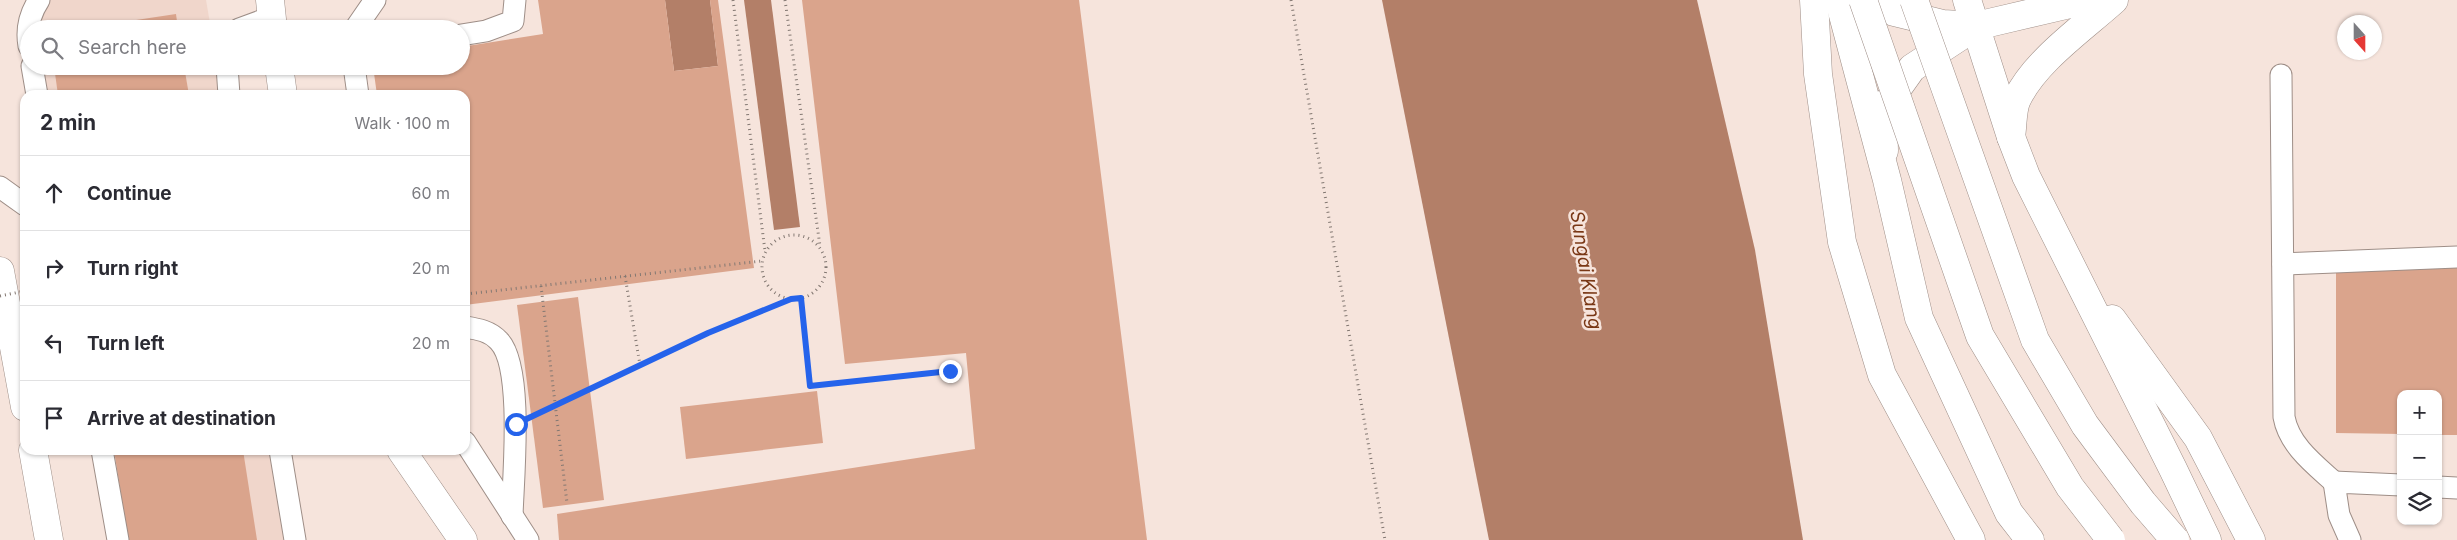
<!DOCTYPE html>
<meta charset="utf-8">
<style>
body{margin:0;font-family:Inter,sans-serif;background:#f7f7f7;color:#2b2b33}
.controls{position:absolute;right:15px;bottom:15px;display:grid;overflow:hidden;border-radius:10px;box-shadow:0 1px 4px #0004}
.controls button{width:45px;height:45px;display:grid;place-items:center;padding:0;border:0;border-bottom:1px solid #e1e1e2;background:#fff;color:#2b2b33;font:25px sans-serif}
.compass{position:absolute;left:2337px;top:15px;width:45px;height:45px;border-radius:50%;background:#fff;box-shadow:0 1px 4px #0004;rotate:159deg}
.stop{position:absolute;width:15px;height:15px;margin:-11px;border:4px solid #2563eb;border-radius:50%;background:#fff}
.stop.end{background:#2563eb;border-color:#fff;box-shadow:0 1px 5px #0008}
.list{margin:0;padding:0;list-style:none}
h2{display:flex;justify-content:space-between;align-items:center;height:65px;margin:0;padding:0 20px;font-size:21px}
h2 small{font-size:16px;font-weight:400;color:#7c7c81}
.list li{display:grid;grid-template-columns:32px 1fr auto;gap:15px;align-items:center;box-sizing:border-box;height:75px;padding:0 20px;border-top:1px solid #e1e1e2}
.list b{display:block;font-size:19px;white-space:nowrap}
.list em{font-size:16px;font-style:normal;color:#7c7c81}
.icon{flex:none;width:28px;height:28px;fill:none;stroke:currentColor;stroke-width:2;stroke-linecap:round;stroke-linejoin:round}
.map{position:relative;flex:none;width:2457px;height:540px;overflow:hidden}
.search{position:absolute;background:#fff;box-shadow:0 1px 4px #0004;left:20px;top:20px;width:450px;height:55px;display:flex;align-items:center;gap:12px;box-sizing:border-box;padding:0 18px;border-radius:28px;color:#7c7c81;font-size:19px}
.panel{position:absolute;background:#fff;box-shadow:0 1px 4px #0004;left:20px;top:90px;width:450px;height:365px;border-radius:15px}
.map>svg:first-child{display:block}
.built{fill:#f0d6cb}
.water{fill:#b37f68}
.building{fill:#daa48c}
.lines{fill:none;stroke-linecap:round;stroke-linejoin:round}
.service-casing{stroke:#9e8e87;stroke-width:23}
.minor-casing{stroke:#9e8e87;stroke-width:29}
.tertiary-casing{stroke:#9e8e87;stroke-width:29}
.primary-casing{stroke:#9e8e87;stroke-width:29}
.path{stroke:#837872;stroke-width:3;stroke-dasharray:1 4;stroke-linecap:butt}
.service{stroke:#fff;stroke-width:21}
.minor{stroke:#fff;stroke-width:28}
.tertiary{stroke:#fff;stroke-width:28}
.primary{stroke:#fff;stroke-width:28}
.tertiary-bridge-casing{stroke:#9e8e87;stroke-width:29;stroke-linecap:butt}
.path-bridge{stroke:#837872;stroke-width:3;stroke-dasharray:1 4;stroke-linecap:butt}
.tertiary-bridge{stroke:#fff;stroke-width:28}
.route{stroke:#2563eb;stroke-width:6}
.labels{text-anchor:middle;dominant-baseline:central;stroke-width:5;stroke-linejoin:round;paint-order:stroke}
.water-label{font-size:19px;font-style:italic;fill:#793715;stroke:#f6e4dc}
</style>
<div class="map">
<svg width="2457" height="540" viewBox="0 0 2457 540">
<rect width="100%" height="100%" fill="#f6e4dc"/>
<!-- built -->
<g class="built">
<polygon points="49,0 206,0 211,29 38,29 41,12"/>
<polygon points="42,66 217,66 222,95 47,95"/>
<polygon points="106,450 279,450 293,540 121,540"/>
</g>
<!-- water -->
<g class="water">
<polygon points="665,0 710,0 718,66 674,71"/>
<polygon points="744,0 771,0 800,227 774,230"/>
<polygon points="1382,0 1697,0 1755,250 1803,540 1489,540"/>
</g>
<!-- building -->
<g class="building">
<polygon points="538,0 665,0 674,71 718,66 710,0 718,0 754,268 465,305 465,95 377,95 373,66 461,66 461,47 543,34"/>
<polygon points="802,0 1079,0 1147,540 559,540 557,514 975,449 966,353 845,364"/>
<polygon points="176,14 178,29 83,29 83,28"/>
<polygon points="54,66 184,66 189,95 58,95"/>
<polygon points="2336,262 2457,263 2457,435 2438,435 2438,394 2401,394 2401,434 2336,433"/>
<polygon points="578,297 604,500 543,508 517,305"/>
<polygon points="817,391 823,443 686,459 680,407"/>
<polygon points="114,450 243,450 257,540 128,540"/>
</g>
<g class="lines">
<defs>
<g id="service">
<polyline points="239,29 272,17"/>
<polyline points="355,29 375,0"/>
<polyline points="461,35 486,31 513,21 515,0"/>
<path d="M29,46c-3,-17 0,-31 10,-46"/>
<polyline points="32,66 37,95"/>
<polyline points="227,66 229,95"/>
<polyline points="354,66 358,95"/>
<path d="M2281,75l3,342c5,28 30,47 50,65"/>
<polyline points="0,187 25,205"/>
<polyline points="2283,264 2457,257"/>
<path d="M465,327c13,2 25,4 34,14 25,26 14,139 13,175"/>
<polyline points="465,442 528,540"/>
<polyline points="102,450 118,540"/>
<polyline points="280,450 295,540"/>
<polyline points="2438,487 2457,488"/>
<polyline points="2350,540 2339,515 2334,482 2401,485"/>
</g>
<g id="minor">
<polyline points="270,0 273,29"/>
<polyline points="1874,0 1894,12 1943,24 1976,26 2087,0"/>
<polyline points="279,66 283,95"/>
<path d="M2011,137c2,-12 1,-28 6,-38 18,-38 66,-71 97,-99"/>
<polyline points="1884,151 1883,116 1890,99 1912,68 1976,26"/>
<polyline points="401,450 463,540"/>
</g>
<g id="tertiary">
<polyline points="1814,0 1818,74 1842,242 1882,375 1971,540"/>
<polyline points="1839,0 1887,180 1919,318 2009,513 2030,540"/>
<polyline points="1967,0 2011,137 2026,176 2173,469 2207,540"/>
<polyline points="2112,319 2198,438 2251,540"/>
</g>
<g id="primary">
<polyline points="0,271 25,407"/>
<polyline points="33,450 49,540"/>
</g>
</defs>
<!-- service casing -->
<use href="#service" class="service-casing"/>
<!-- minor casing -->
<use href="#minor" class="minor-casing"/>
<!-- tertiary casing -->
<use href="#tertiary" class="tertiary-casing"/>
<!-- primary casing -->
<use href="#primary" class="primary-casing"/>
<!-- path -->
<g class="path">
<polyline points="733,0 765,251"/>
<polyline points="785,0 820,246"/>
<polyline points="1291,0 1385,540"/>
<circle cx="794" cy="267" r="32"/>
<polyline points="625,276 640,365"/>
<polyline points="541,286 567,503"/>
<polyline points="466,294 762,261"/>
<polyline points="801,298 811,386 951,371"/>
<polyline points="545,410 707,333 791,299"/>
</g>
<!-- service -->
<use href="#service" class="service"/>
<!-- minor -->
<use href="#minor" class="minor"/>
<!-- tertiary -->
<use href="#tertiary" class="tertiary"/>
<!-- primary -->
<use href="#primary" class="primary"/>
<defs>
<g id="tertiary-bridge">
<polyline points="1863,0 1980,336 2070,487 2111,540"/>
<polyline points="1914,0 2035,340 2085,425 2143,503 2175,540"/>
</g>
</defs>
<!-- tertiary-bridge casing -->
<use href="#tertiary-bridge" class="tertiary-bridge-casing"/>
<!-- path-bridge -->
<polyline class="path-bridge" points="0,296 25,291"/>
<!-- tertiary-bridge -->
<use href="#tertiary-bridge" class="tertiary-bridge"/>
</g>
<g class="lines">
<!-- route -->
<polyline class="route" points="516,424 708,333 791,299 801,298 810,386 950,371"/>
</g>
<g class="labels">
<!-- water labels -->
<g class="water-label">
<text transform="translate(1586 270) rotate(81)">Sungai Klang</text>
</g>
</g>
</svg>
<div class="controls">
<button>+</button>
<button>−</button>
<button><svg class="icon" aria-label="layers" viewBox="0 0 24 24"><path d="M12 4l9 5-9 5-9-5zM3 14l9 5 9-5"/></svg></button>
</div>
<svg class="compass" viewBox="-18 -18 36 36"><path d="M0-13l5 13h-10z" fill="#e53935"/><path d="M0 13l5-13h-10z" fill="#7c7c81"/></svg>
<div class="stop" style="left:516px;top:424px"></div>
<div class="stop end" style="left:950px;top:371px"></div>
<div class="search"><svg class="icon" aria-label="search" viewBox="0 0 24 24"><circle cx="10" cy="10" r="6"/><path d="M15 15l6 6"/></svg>Search here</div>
<section class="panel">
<h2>2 min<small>Walk · 100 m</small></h2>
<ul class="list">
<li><svg class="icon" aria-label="ahead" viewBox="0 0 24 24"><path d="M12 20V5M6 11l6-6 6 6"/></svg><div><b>Continue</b></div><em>60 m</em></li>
<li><svg class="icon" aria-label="right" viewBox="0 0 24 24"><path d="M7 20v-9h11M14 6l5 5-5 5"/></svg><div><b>Turn right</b></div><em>20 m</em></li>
<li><svg class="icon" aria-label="left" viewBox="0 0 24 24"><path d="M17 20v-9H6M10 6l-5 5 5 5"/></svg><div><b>Turn left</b></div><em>20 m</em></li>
<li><svg class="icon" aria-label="arrive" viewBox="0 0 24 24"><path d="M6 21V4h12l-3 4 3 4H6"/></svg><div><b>Arrive at destination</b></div></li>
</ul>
</section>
</div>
